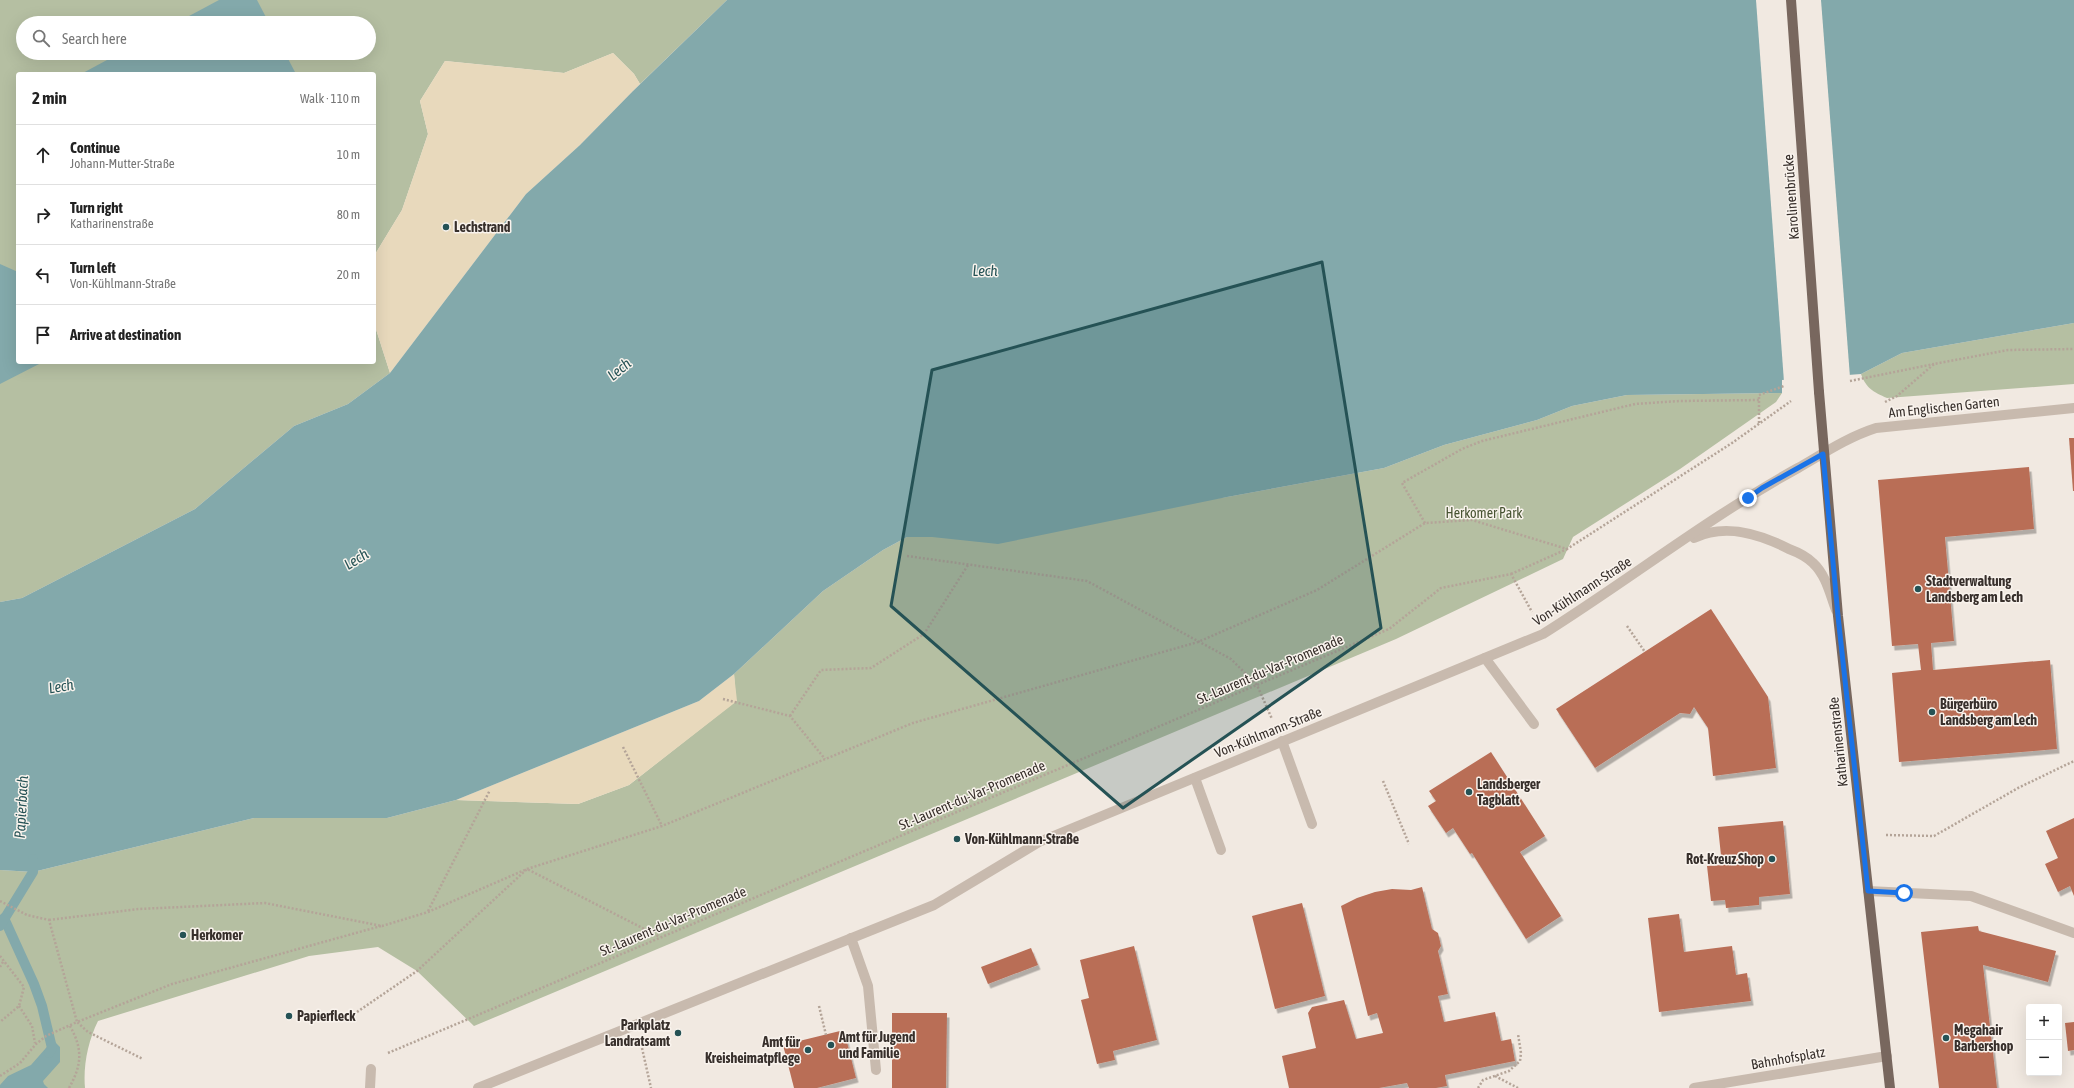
<!DOCTYPE html>
<meta charset="utf-8">
<style>
body{margin:0;font-family:"Asap Condensed",sans-serif;background:#f6f6f6;color:#222}
.controls{position:absolute;right:12px;bottom:12px;display:grid;overflow:hidden;border-radius:4px;box-shadow:0 4px 16px #0002}
.controls button{width:36px;height:36px;display:grid;place-items:center;padding:0;border:0;border-bottom:1px solid #e0e0e0;background:#fff;color:#222;font:20px sans-serif}
.stop{position:absolute;width:12px;height:12px;margin:-9px;border:3px solid #1a73e8;border-radius:50%;background:#fff}
.stop.end{background:#1a73e8;border-color:#fff;box-shadow:0 1px 4px #0008}
.list{margin:0;padding:0;list-style:none}
h2{display:flex;justify-content:space-between;align-items:center;height:52px;margin:0;padding:0 16px;font-size:17px}
h2 small{font-size:13px;font-weight:400;color:#767676}
.list li{display:grid;grid-template-columns:26px 1fr auto;gap:12px;align-items:center;box-sizing:border-box;height:60px;padding:0 16px;border-top:1px solid #e0e0e0}
.list b{display:block;font-size:15px;white-space:nowrap}
.list p{margin:0;font-size:13px;white-space:nowrap;color:#767676}
.list em{font-size:13px;font-style:normal;color:#767676}
.icon{flex:none;width:22px;height:22px;fill:none;stroke:currentColor;stroke-width:2;stroke-linecap:round;stroke-linejoin:round}
.map{position:relative;flex:none;width:2074px;height:1088px;overflow:hidden}
.search{position:absolute;background:#fff;box-shadow:0 4px 16px #0002;left:16px;top:16px;width:360px;height:44px;display:flex;align-items:center;gap:10px;box-sizing:border-box;padding:0 14px;border-radius:22px;color:#767676;font-size:15px}
.panel{position:absolute;background:#fff;box-shadow:0 4px 16px #0002;left:16px;top:72px;width:360px;height:292px;border-radius:4px}
.map>svg:first-child{display:block}
.green{fill:#b5bfa2;fill-rule:evenodd}
.sand{fill:#e8d9bc}
.water{fill:#83a9ab}
.pier{fill:#f1e9e1}
.lines{fill:none;stroke-linecap:round;stroke-linejoin:round}
.stream{stroke:#83a9ab;stroke-width:10}
.building{fill:#b96e57;filter:url(#shadow)}
.path{stroke:#b4a498;stroke-width:2.5;stroke-dasharray:2 2;stroke-linecap:butt}
.minor{stroke:#c8baae;stroke-width:10}
.major{stroke:#78675e;stroke-width:10}
.major-bridge{stroke:#78675e;stroke-width:10}
.route{stroke:#1a73e8;stroke-width:5}
.marked{fill:#255255;fill-opacity:0.2;stroke:#255255;stroke-width:3;stroke-linejoin:round}
.poi-dot{fill:#255255;stroke:#f9f3ed;stroke-width:1.5}
.labels{text-anchor:middle;dominant-baseline:central;stroke-width:3;stroke-linejoin:round;paint-order:stroke}
.street-label{font-size:14px;fill:#372f2b;stroke:#f9f3ed}
.poi-label{font-size:14px;font-weight:bold;fill:#372f2b;stroke:#f9f3ed;text-anchor:start}
.park-label{font-size:14px;fill:#475332;stroke:#f9f3ed}
.water-label{font-size:15px;font-style:italic;fill:#255255;stroke:#f9f3ed}
</style>
<div class="map">
<svg width="2074" height="1088" viewBox="0 0 2074 1088">
<defs>
<filter id="shadow"><feDropShadow dx="2.5" dy="4.5" stdDeviation="0" flood-color="#0004"/></filter>
</defs>
<rect width="100%" height="100%" fill="#f1e9e1"/>
<!-- green -->
<g class="green">
<path d="M0,0h727l-87,84 -6,-10 -21,-21 -49,20 -119,-12 -25,40 8,33 -26,76 -28,46v-182h-356v288h356v-39l16,50 -42,31 -54,22 -99,83 -173,89 -22,4zM23,23h346v30h-346z"/>
<path d="M2074,323v61l-187,14c-14,-6 -21,-10 -26,-24l41,-21z"/>
<path d="M1782,393l-6,9 -96,67 -107,68 -10,22 -167,80 -922,387 -57,-55 -39,-24 -69,9 -211,65c-10,20 -15,45 -13,67h-85v-218l33,2 221,-54h133l69,-18 122,4 51,-19 107,-84 -2,-27 89,-83 60,-41 24,-13h25l295,-40 157,-29 60,-23 93,-25 35,-14 55,-11z"/>
</g>
<!-- sand -->
<g class="sand">
<polygon points="613,53 634,74 640,84 580,145 526,194 390,373 374,323 374,256 402,210 428,134 420,101 445,61 564,73"/>
<polygon points="734,674 737,701 629,785 578,804 456,800 699,701"/>
</g>
<!-- water -->
<g class="water">
<polygon points="219,0 257,0 269,23 176,23"/>
<polygon points="727,0 2074,0 2074,323 1902,353 1861,374 1782,380 1782,393 1627,395 1572,406 1537,420 1444,445 1384,468 1227,497 998,544 932,537 907,537 883,550 823,591 734,674 699,701 456,800 387,818 254,818 33,872 0,870 0,602 22,598 195,509 294,426 348,404 390,373 526,194 580,145 633,91"/>
<polygon points="120,53 285,53 296,74 81,74"/>
<polygon points="0,264 18,272 18,362 43,362 0,384"/>
<polygon points="53,1040 60,1047 60,1062 43,1081 44,1084 48,1088 0,1088 0,1085 8,1076 31,1065"/>
</g>
<!-- pier -->
<polygon class="pier" points="1756,0 1821,0 1850,377 1784,382"/>
<g class="lines">
<!-- stream -->
<g class="stream">
<polyline points="4,918 34,984 42,1006 52,1048 49,1053"/>
<polyline points="0,926 33,872 33,859"/>
</g>
</g>
<!-- building -->
<g class="building">
<polygon points="2069,438 2074,438 2074,491 2073,491"/>
<polygon points="2029,467 2034,529 1945,537 1954,641 1931,643 1933,670 2050,660 2057,749 1899,762 1892,673 1921,670 1918,644 1892,646 1878,480"/>
<polygon points="1711,609 1768,697 1776,768 1713,776 1708,728 1694,707 1690,714 1680,713 1595,768 1556,709"/>
<polygon points="1491,752 1545,836 1520,852 1561,916 1526,939 1472,853 1470,854 1453,828 1446,833 1428,806 1436,801 1429,791"/>
<polygon points="2074,818 2074,896 2070,886 2058,892 2045,864 2058,858 2046,831"/>
<polygon points="1783,821 1790,894 1759,897 1759,905 1726,908 1725,900 1711,901 1707,866 1722,865 1718,827"/>
<polygon points="1422,887 1432,929 1438,933 1441,946 1438,951 1448,994 1438,996 1444,1022 1495,1012 1501,1041 1511,1039 1515,1061 1445,1075 1447,1086 1436,1088 1409,1088 1407,1083 1379,1088 1289,1088 1282,1056 1316,1048 1308,1013 1312,1007 1344,1000 1356,1039 1383,1033 1377,1013 1368,1016 1341,906 1357,898 1375,892 1392,889 1411,890"/>
<polygon points="1302,903 1325,996 1275,1009 1252,916"/>
<polygon points="1679,914 1684,952 1732,946 1736,975 1747,973 1751,1001 1659,1012 1648,918"/>
<polygon points="1978,926 1979,931 2056,951 2048,982 1983,965 1997,1088 1939,1088 1921,932"/>
<polygon points="1134,946 1157,1040 1113,1051 1115,1060 1097,1064 1081,1000 1089,998 1080,960"/>
<polygon points="1031,948 1038,965 988,984 981,967"/>
<polygon points="892,1013 947,1013 946,1088 892,1088"/>
<polygon points="2074,1022 2074,1050 2068,1051 2065,1023"/>
<polygon points="844,1030 856,1078 817,1088 794,1088 783,1045"/>
</g>
<g class="lines">
<!-- path -->
<g class="path">
<polyline points="1850,381 1934,364"/>
<polyline points="1885,402 1897,396 1934,364 2008,350 2074,349"/>
<polyline points="1759,423 1759,395 1784,386"/>
<polyline points="1425,523 1402,483 1462,449 1482,441 1635,404 1679,401 1759,400"/>
<polyline points="907,556 1087,581 1231,659 1257,685 1272,719"/>
<polyline points="1511,574 1567,549"/>
<polyline points="1627,626 1645,652"/>
<polyline points="723,699 790,716 825,759"/>
<polyline points="790,716 821,670 871,668 924,634 968,565"/>
<polyline points="623,747 662,826"/>
<polyline points="1383,781 1409,844"/>
<polyline points="1886,835 1934,836 2018,788 2074,761"/>
<polyline points="0,901 27,915 49,920 77,1022 172,984 381,926"/>
<polyline points="428,911 490,790"/>
<polyline points="49,920 139,909 265,903 382,926 428,912 527,869 662,826 913,723 1198,642 1317,590 1425,523 1472,520 1567,549 1732,443 1791,401"/>
<polyline points="0,956 24,987 19,1006 0,1022"/>
<polyline points="0,967 4,960"/>
<polyline points="19,1006 32,1026 35,1043"/>
<polyline points="819,1006 826,1035"/>
<polyline points="357,1012 417,971 527,869 660,937"/>
<polyline points="642,1048 651,1088"/>
<polyline points="388,1053 1389,629 1441,588 1511,574 1532,612"/>
<polyline points="0,1076 20,1063 36,1044 46,1036 77,1022 88,1032 143,1059"/>
<polyline points="1495,1076 1518,1088"/>
<path d="M69,1088c13,-23 14,-39 1,-62"/>
<polyline points="1478,1088 1483,1080 1509,1071 1520,1061 1521,1053 1518,1034"/>
</g>
<!-- minor -->
<g class="minor">
<path d="M1694,538c32,-15 66,-4 95,11 8,3 18,8 24,14 13,12 17,31 23,47"/>
<polyline points="1485,658 1534,724"/>
<polyline points="1282,741 1312,824"/>
<polyline points="1195,778 1221,850"/>
<polyline points="1868,891 1971,896 2074,933"/>
<polyline points="851,938 868,986 876,1070"/>
<polyline points="370,1088 371,1069"/>
<path d="M478,1088l456,-183 105,-63 504,-208c86,-54 166,-117 255,-166 26,-15 50,-31 78,-40l198,-20"/>
<polyline points="1694,1088 1887,1056"/>
</g>
<!-- major -->
<polyline class="major" points="1819,392 1838,616 1890,1088"/>
<!-- major-bridge -->
<polyline class="major-bridge" points="1791,0 1819,392"/>
</g>
<g class="lines">
<!-- route -->
<polyline class="route" points="1748,498 1762,488 1823,454 1838,616 1868,891 1904,893"/>
</g>
<!-- marked area -->
<path class="marked" d="M1322,262l59,366 -258,180 -232,-202 41,-236z"/>
<!-- markers -->
<g class="poi-dot">
<circle cx="446" cy="227" r="4"/>
<circle cx="1918" cy="589" r="4"/>
<circle cx="1932" cy="712" r="4"/>
<circle cx="1469" cy="792" r="4"/>
<circle cx="957" cy="839" r="4"/>
<circle cx="1772" cy="859" r="4"/>
<circle cx="183" cy="935" r="4"/>
<circle cx="289" cy="1016" r="4"/>
<circle cx="678" cy="1033" r="4"/>
<circle cx="1946" cy="1038" r="4"/>
<circle cx="831" cy="1045" r="4"/>
<circle cx="808" cy="1050" r="4"/>
</g>
<g class="labels">
<!-- street labels -->
<g class="street-label">
<text transform="translate(1791 197) rotate(-94)">Karolinenbrücke</text>
<text transform="translate(1944 407) rotate(-6)">Am Englischen Garten</text>
<text transform="translate(1582 591) rotate(-33)">Von-Kühlmann-Straße</text>
<text transform="translate(1270 669) rotate(-23)">St.-Laurent-du-Var-Promenade</text>
<text transform="translate(1268 732) rotate(-22)">Von-Kühlmann-Straße</text>
<text transform="translate(1838 742) rotate(-96)">Katharinenstraße</text>
<text transform="translate(972 795) rotate(-23)">St.-Laurent-du-Var-Promenade</text>
<text transform="translate(673 921) rotate(-23)">St.-Laurent-du-Var-Promenade</text>
<text transform="translate(1788 1058) rotate(-10)">Bahnhofsplatz</text>
</g>
<!-- poi labels -->
<g class="poi-label">
<text x="454" y="227">Lechstrand</text>
<text x="1926" y="581">Stadtverwaltung<tspan x="1926" dy="16">Landsberg am Lech</tspan></text>
<text x="1940" y="704">Bürgerbüro<tspan x="1940" dy="16">Landsberg am Lech</tspan></text>
<text x="1477" y="784">Landsberger<tspan x="1477" dy="16">Tagblatt</tspan></text>
<text x="965" y="839">Von-Kühlmann-Straße</text>
<text x="1764" y="859" text-anchor="end">Rot-Kreuz Shop</text>
<text x="191" y="935">Herkomer</text>
<text x="297" y="1016">Papierfleck</text>
<text x="670" y="1025" text-anchor="end">Parkplatz<tspan x="670" dy="16">Landratsamt</tspan></text>
<text x="1954" y="1030">Megahair<tspan x="1954" dy="16">Barbershop</tspan></text>
<text x="839" y="1037">Amt für Jugend<tspan x="839" dy="16">und Familie</tspan></text>
<text x="800" y="1042" text-anchor="end">Amt für<tspan x="800" dy="16">Kreisheimatpflege</tspan></text>
</g>
<!-- park labels -->
<g class="park-label">
<text x="1484" y="513">Herkomer Park</text>
</g>
<!-- water labels -->
<g class="water-label">
<text x="985" y="270">Lech</text>
<text transform="translate(619 369) rotate(-39)">Lech</text>
<text transform="translate(356 559) rotate(-32)">Lech</text>
<text transform="translate(61 686) rotate(-9)">Lech</text>
<text transform="translate(21 807) rotate(-87)">Papierbach</text>
</g>
</g>
</svg>
<div class="controls">
<button>+</button>
<button>−</button>
</div>
<div class="stop" style="left:1904px;top:893px"></div>
<div class="stop end" style="left:1748px;top:498px"></div>
<div class="search"><svg class="icon" aria-label="search" viewBox="0 0 24 24"><circle cx="10" cy="10" r="6"/><path d="M15 15l6 6"/></svg>Search here</div>
<section class="panel">
<h2>2 min<small>Walk · 110 m</small></h2>
<ul class="list">
<li><svg class="icon" aria-label="ahead" viewBox="0 0 24 24"><path d="M12 20V5M6 11l6-6 6 6"/></svg><div><b>Continue</b><p>Johann-Mutter-Straße</p></div><em>10 m</em></li>
<li><svg class="icon" aria-label="right" viewBox="0 0 24 24"><path d="M7 20v-9h11M14 6l5 5-5 5"/></svg><div><b>Turn right</b><p>Katharinenstraße</p></div><em>80 m</em></li>
<li><svg class="icon" aria-label="left" viewBox="0 0 24 24"><path d="M17 20v-9H6M10 6l-5 5 5 5"/></svg><div><b>Turn left</b><p>Von-Kühlmann-Straße</p></div><em>20 m</em></li>
<li><svg class="icon" aria-label="arrive" viewBox="0 0 24 24"><path d="M6 21V4h12l-3 4 3 4H6"/></svg><div><b>Arrive at destination</b></div></li>
</ul>
</section>
</div>
